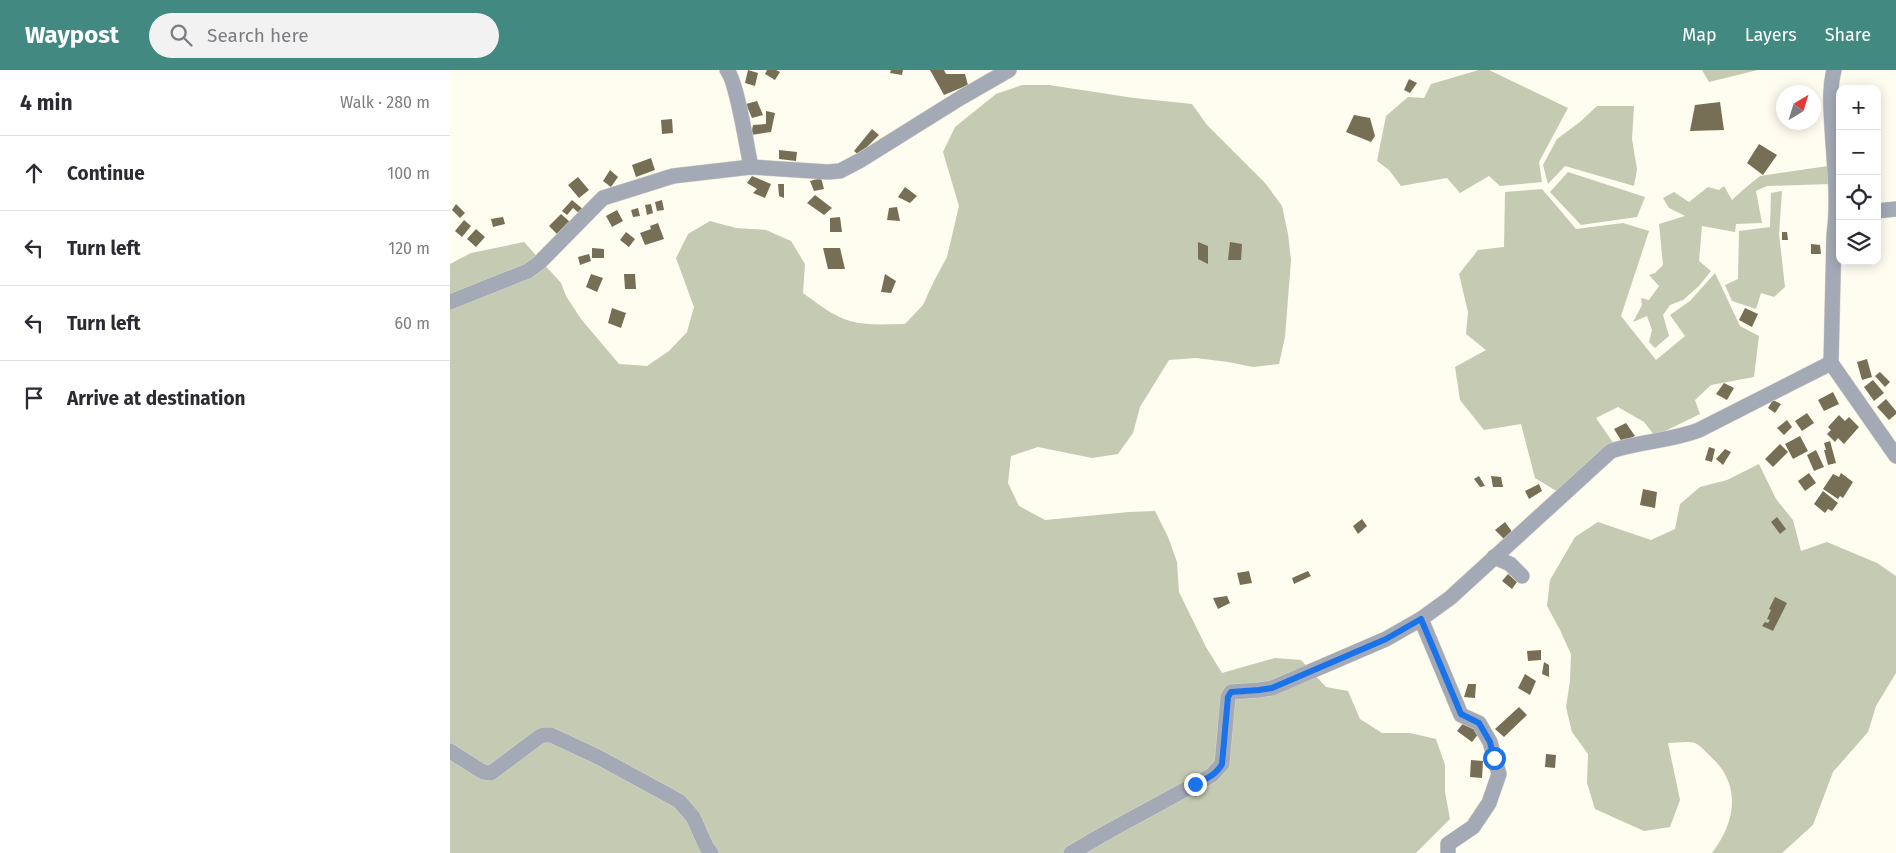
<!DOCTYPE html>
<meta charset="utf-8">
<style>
body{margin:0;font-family:"Fira Sans",sans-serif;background:#f2f2f3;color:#2b2b33}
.controls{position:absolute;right:15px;top:15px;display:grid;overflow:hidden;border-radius:10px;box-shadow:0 2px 12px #0003}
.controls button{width:45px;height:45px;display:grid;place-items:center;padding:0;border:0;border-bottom:1px solid #e1e1e2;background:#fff;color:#2b2b33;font:25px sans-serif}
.compass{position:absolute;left:1326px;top:15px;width:45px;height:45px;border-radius:50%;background:#fff;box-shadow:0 2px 12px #0003;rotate:38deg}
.stop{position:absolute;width:15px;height:15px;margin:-11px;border:4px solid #1a73e8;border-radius:50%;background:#fff}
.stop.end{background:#1a73e8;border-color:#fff;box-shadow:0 1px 5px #0008}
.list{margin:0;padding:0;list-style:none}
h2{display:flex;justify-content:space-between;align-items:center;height:65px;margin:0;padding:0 20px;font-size:21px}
h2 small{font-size:16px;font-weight:400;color:#7c7c81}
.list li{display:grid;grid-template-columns:32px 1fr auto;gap:15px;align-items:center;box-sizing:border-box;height:75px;padding:0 20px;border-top:1px solid #e1e1e2}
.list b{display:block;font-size:19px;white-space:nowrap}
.list em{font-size:16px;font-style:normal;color:#7c7c81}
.icon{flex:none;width:28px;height:28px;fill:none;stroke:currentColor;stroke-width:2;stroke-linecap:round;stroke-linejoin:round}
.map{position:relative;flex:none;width:1446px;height:783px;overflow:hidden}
header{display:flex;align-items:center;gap:30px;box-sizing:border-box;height:70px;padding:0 25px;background:#428981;color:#fff}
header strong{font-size:24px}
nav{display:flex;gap:28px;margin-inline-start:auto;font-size:18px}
.search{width:350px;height:45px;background:#f2f2f3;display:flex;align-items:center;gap:12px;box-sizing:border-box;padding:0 18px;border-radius:28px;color:#7c7c81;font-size:19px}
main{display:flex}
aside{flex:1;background:#fff}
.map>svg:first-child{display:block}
.green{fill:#c5cab3}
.building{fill:#776f55}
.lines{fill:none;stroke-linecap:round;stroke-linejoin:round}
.minor-casing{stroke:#dad7cc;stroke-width:16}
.minor{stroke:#a3aab6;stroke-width:15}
.route{stroke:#1a73e8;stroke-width:6}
</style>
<header>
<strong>Waypost</strong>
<div class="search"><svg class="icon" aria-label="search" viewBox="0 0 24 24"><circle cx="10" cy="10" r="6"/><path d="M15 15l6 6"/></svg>Search here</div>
<nav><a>Map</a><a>Layers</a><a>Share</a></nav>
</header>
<main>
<aside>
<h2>4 min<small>Walk · 280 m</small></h2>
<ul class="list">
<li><svg class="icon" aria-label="ahead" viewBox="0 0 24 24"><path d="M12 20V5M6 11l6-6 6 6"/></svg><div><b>Continue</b></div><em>100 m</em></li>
<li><svg class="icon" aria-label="left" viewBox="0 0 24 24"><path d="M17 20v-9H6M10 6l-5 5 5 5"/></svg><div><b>Turn left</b></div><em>120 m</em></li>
<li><svg class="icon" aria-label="left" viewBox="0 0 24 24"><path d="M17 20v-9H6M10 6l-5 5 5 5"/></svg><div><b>Turn left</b></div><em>60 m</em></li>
<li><svg class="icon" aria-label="arrive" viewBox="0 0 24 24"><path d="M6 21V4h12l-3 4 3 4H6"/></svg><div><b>Arrive at destination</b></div></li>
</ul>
</aside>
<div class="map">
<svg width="1446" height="783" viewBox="0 0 1446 783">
<rect width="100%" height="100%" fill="#fffcf0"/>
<!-- green -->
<g class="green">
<polygon points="1029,0 1039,0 1118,38 1089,92 1092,112 1050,116 1039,106 1010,123 997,108 951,116 939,100 927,91 936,46 958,27 974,28 981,14"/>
<polygon points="1252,0 1308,0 1259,12"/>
<path d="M572,15h27l85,13 58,6 15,21 59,59 16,22 6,28 3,26 -6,77 -6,27 -26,3 -25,-5 -32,-4 -27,2 -29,47 -7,26 -15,21 -26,4 -54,-11 -27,9 -3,27 11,23 26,14 84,-8 26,-1 13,26 9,25 2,30 27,55 16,26 53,-15 26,2 25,27 22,4 12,28 22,14h28l26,6 9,26v27l5,27 -34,34h-966v-589l21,-11 53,-11 37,41 5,13 15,23 38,45 28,2 22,-15 18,-19 7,-25 -18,-49 12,-24 22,-13 26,7 30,2 25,11 14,23 -2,29c14,10 31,24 47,28 18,5 37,3 55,3l18,-19 11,-24 13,-24 12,-51 -16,-54 12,-25 41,-33z"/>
<polygon points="1147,36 1184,36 1182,69 1187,99 1184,116 1115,96 1098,114 1093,95 1107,69 1130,52"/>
<polygon points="1378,96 1380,114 1317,116 1306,121 1312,153 1286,154 1285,162 1252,156 1249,191 1261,201 1249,216 1233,230 1220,235 1213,245 1219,266 1205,278 1199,272 1202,260 1197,246 1183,252 1192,235 1191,228 1199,230 1209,216 1199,205 1205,203 1213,195 1209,154 1235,146 1219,138 1213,128 1224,122 1239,132 1258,117 1269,120 1274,116 1282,130 1294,119 1310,106"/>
<polygon points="1118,102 1195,127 1187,147 1131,155 1100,122"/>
<polygon points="1092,119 1126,159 1173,153 1199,161 1171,246 1206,290 1235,266 1220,245 1240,231 1265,203 1290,256 1309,266 1304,307 1261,315 1245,330 1250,344 1205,366 1194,352 1168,337 1146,348 1164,374 1108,422 1085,408 1071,354 1034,360 1010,330 1005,297 1036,280 1016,264 1018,242 1009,204 1028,180 1054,177 1055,122"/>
<polygon points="1332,121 1329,164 1335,217 1324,227 1311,223 1306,239 1282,231 1275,215 1288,209 1289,161 1320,157 1321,123"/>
<path d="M1309,394l17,35 17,21 8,31 26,-9 50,21 19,13v97l-20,33 -8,26 -35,40 -20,53 -31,28h-70c24,-31 30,-69 -2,-97 -4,-4 -10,-11 -15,-13 -7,-2 -20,0 -27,0l12,57 -10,27 -26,4 -49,-22 -8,-26 1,-29 -16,-22 -6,-25 4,-26 1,-27 -11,-24 -13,-24 3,-26 25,-43 23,-15 53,18 24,-11 5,-25 20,-17 27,-7z"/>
</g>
<!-- building -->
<g class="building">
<polygon points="298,0 308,3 305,16 295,13"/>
<polygon points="317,0 326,0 330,2 325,10 315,4"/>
<polygon points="441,0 453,0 452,5 440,3"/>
<polygon points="480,0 494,0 496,4 515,4 518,15 494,25"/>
<polygon points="959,9 967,13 960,23 954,20"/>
<polygon points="307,31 313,45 302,48 296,34"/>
<polygon points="1270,32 1274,60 1240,61 1245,35"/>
<polygon points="316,41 325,43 321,62 301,65 303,55 316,54"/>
<polygon points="904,45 920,48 925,66 921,72 896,62"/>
<polygon points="222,49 223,63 212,64 211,50"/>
<polygon points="1340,52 1354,52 1347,60"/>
<polygon points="422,59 429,65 409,85 404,81"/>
<polygon points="1309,74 1327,85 1313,105 1297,93"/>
<polygon points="329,80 347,82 346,91 329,89"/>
<polygon points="201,88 205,100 186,107 182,95"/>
<polygon points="160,100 168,107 161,117 153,111"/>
<polygon points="302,106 321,114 315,128 303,123 307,119 297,113"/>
<polygon points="128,107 139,120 129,128 118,115"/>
<polygon points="371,108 374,119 364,121 360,111"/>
<polygon points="328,114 334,114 334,128 329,126"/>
<polygon points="455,117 467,126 460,133 448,127"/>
<polygon points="365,125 382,138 374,145 357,133"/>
<polygon points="122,130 134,140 130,144 123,138 117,145 112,141"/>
<polygon points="212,130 214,140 207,141 205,132"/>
<polygon points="6,134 15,143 10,148 2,140"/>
<polygon points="201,134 203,143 197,145 195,135"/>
<polygon points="447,137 450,151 437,150 439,138"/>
<polygon points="188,138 190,146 183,147 181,140"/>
<polygon points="167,140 173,151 162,157 156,146"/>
<polygon points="111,144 120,152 108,165 99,156"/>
<polygon points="53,147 55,154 43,157 41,149"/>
<polygon points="390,147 392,162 380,162 380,148"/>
<polygon points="14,150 21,156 12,167 5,161"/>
<polygon points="208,153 214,169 195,175 190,163 201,159 200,156"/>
<polygon points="26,159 35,167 26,177 17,169"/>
<polygon points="176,162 185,169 179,177 170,170"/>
<polygon points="1332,162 1337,162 1338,170 1332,170"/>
<polygon points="748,172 758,176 758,194 748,189"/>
<polygon points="780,172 792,174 791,190 778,190"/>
<polygon points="1361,174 1370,175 1371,184 1361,184"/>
<polygon points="142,178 154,179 154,188 142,188"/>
<polygon points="373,178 390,178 395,199 378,199"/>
<polygon points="139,184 141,191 130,195 128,187"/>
<polygon points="141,204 153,208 147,222 136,217"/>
<polygon points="174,204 185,204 186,219 175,219"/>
<polygon points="435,204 446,211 441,223 431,222"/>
<polygon points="162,238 176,243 171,258 158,253"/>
<polygon points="1295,238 1308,244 1302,257 1289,250"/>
<polygon points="1417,289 1422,307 1412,310 1407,292"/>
<polygon points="1430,302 1440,312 1435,317 1425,306"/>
<polygon points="1423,310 1434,323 1424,331 1414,317"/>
<polygon points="1274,313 1284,318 1277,330 1266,324"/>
<polygon points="1383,322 1389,334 1374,341 1368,330"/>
<polygon points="1436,329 1446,341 1446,344 1439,350 1427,337"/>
<polygon points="1323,330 1331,334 1325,343 1318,338"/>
<polygon points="1357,343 1364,353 1352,361 1345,351"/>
<polygon points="1389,345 1395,351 1399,347 1409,357 1394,374 1388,368 1385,372 1377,364 1381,360 1378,357"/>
<polygon points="1337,350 1342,357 1334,365 1327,358"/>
<polygon points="1176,353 1185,366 1172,372 1164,359"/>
<polygon points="1350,366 1358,381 1343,389 1335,374"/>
<polygon points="1380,371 1386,393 1378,395 1374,380 1376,380 1374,373"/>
<polygon points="1330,374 1338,382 1323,397 1315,389"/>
<polygon points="1259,377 1265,379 1262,392 1255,390"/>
<polygon points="1275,379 1281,382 1273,395 1266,389"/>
<polygon points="1366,380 1374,397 1364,401 1357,385"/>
<polygon points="1359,403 1366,413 1355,421 1348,411"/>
<polygon points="1391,403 1403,412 1393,428 1390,426 1388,429 1373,419 1383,404 1389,407"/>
<polygon points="1029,406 1035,416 1030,417 1024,409"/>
<polygon points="1041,406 1051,407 1053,417 1043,417"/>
<polygon points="1089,414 1092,421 1079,429 1075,421"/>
<polygon points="1193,419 1207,422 1205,438 1190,435"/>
<polygon points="1373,421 1388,433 1382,441 1378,439 1375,443 1364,434"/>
<polygon points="1327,447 1336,459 1330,464 1321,452"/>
<polygon points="912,449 917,456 908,464 903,456"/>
<polygon points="1055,452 1063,463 1056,471 1045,460"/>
<polygon points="799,501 802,513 790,515 787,503"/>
<polygon points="858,501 861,506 844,514 842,508"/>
<polygon points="1058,504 1067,512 1062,519 1052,511"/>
<polygon points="777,526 780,533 768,539 763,528"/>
<polygon points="1325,527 1337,533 1323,561 1312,556 1315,552 1318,553 1320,550 1317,549 1321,540 1319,539"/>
<polygon points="1091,580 1091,590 1078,591 1077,581"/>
<polygon points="1094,592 1099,595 1099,607 1092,604"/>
<polygon points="1075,604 1086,611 1080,625 1068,618"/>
<polygon points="1018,614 1026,614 1025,628 1014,627"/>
<polygon points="1069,637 1077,645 1054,667 1045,659"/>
<polygon points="1015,651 1030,662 1022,672 1007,661"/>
<polygon points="1096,684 1106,685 1105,698 1095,697"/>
<polygon points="1021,690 1033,691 1032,708 1020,707"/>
</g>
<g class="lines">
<defs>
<g id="minor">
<path d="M277,0c10,12 20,78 24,97"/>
<path d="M1384,0c-5,19 -3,38 -2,58 2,35 7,72 2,107l-3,128 65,93"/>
<polyline points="1427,141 1446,139"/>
<polyline points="0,232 78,201 89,193 153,128 223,106 301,97 378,102 390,101 411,90 512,27 559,0"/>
<polyline points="1044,487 1060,494 1072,506"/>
<polyline points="971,549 1011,645 1029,653 1040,672 1049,704 1039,733 1023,757 998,774 998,783"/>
<polyline points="0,681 33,702 41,703 89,667 94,665 101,665 148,687 229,731 243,747 256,776 261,783"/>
<path d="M621,783l38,-22 103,-56 10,-11 6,-67 3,-5 28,-2 13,-2 114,-49 35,-20 29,-21 161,-147c29,-10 60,-10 88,-21l132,-67"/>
</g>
</defs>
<!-- minor casing -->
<use href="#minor" class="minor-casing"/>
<!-- minor -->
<use href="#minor" class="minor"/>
</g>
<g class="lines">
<!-- route -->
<path class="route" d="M745,714c11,-5 21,-9 27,-20l6,-67 3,-5 28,-2 13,-2 114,-49 35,-20 40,95 18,9 11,19 4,16"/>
</g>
</svg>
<div class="controls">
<button>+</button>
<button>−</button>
<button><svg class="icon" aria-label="locate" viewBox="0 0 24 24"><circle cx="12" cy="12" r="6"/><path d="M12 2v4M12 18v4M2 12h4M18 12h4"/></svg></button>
<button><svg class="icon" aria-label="layers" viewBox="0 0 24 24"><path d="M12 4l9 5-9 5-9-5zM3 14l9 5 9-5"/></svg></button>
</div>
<svg class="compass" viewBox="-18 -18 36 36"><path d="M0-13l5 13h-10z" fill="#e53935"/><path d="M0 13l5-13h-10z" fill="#7c7c81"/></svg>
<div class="stop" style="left:1044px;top:688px"></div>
<div class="stop end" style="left:745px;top:714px"></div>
</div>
</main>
